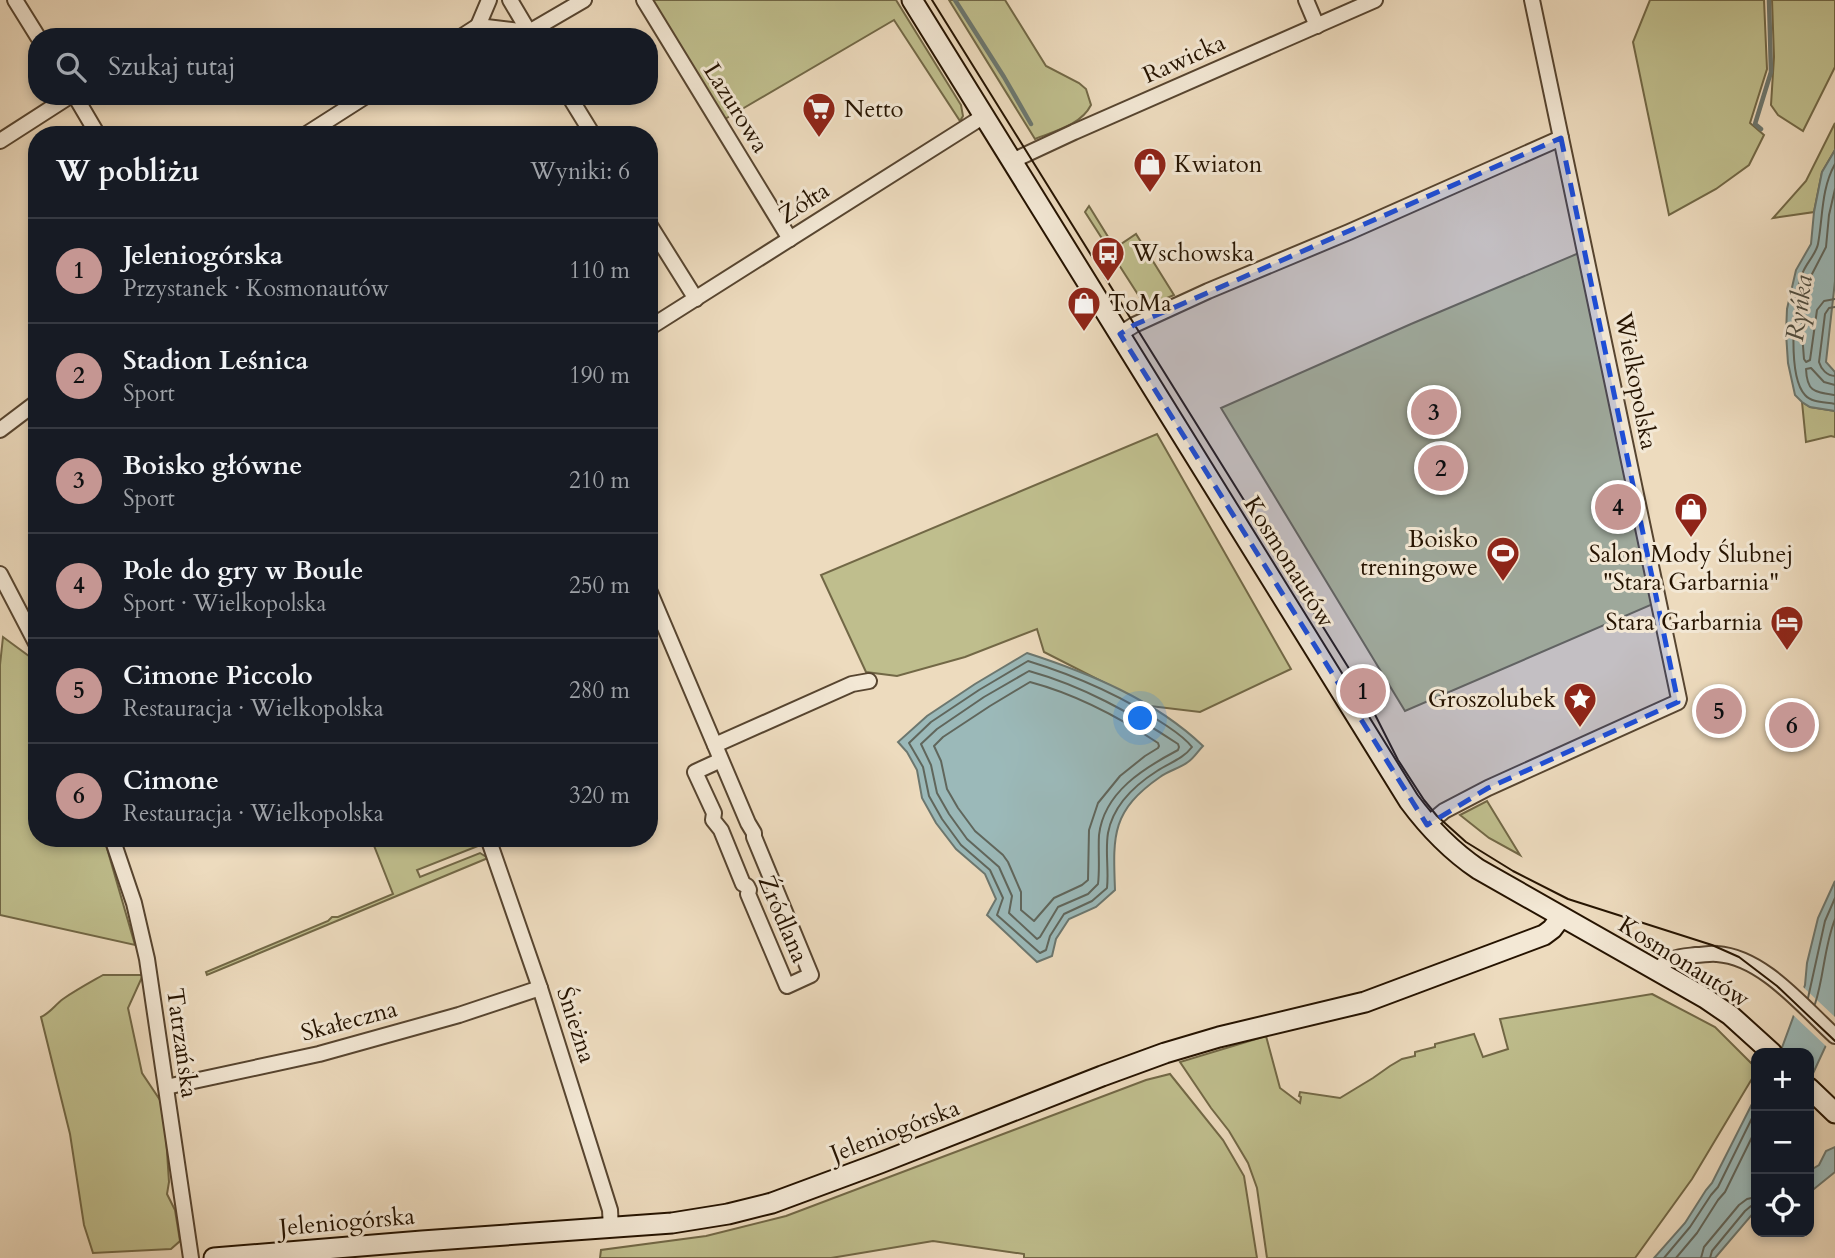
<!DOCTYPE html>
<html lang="pl">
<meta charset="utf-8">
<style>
body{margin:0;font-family:Cardo,serif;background:#20242c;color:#f1f3f6}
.controls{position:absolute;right:21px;bottom:21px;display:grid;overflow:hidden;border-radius:14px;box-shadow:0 4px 10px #0003}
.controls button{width:63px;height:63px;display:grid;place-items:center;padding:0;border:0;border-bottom:2px solid #363941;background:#171b24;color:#f1f3f6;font:35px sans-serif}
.you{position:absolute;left:1141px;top:719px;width:24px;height:24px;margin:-18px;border:5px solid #fff;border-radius:50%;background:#1a73e8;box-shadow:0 0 0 10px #1a73e833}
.badge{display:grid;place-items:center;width:46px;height:46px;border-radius:50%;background:#c59692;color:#111;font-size:23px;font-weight:700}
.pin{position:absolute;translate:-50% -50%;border:4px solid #fff;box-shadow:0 2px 7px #0006}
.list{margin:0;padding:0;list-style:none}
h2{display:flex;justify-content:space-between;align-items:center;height:91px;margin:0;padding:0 28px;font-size:30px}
h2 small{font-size:23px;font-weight:400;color:#9ea1a6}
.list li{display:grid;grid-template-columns:46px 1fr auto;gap:21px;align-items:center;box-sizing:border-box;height:105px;padding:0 28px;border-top:2px solid #363941}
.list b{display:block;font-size:26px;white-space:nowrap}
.list p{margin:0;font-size:23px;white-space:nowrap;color:#9ea1a6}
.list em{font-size:23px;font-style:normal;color:#9ea1a6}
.icon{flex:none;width:38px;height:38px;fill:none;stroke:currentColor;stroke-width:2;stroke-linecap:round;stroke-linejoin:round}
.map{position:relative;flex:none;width:1835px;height:1258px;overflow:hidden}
.search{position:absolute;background:#171b24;box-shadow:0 4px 10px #0003;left:28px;top:28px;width:630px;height:77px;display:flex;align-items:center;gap:18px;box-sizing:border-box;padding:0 24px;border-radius:28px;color:#9ea1a6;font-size:26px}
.panel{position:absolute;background:#171b24;box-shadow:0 4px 10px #0003;left:28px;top:126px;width:630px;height:721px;border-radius:28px}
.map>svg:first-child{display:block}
.green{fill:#bfbe8d;stroke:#726846;stroke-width:2}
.water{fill:#9bb9b9;stroke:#6c776f;stroke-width:2}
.pier{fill:#eddbbe}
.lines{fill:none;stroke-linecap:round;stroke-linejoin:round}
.shore{stroke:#60665c;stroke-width:2}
.stream{stroke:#6c776f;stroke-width:4.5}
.street-casing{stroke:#574530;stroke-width:18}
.secondary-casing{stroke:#251300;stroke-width:23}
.street{stroke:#f3e8d5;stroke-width:14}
.secondary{stroke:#f3e8d5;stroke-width:19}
.tram{stroke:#251300;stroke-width:2}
.marked{fill:#1d4ed8;fill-opacity:0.2;stroke:#1d4ed8;stroke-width:5;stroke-dasharray:14 9;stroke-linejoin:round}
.labels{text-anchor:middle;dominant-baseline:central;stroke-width:6;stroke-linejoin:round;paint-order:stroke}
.street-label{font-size:24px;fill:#251300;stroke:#f3e8d5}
.poi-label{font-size:24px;fill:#251300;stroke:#f3e8d5;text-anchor:start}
.water-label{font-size:26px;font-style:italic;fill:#4e4d41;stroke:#f3e8d5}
</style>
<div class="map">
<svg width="1835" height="1258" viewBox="0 0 1835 1258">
<rect width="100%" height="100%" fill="#eddbbe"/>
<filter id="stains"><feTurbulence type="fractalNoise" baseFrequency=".00286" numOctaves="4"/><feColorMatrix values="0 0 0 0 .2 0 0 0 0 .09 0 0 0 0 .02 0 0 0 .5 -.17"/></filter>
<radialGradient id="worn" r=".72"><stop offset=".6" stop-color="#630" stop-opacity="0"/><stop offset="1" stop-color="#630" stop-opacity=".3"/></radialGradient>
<!-- green -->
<g class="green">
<polygon points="651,0 896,0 961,105 963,116 960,121 894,20 725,119"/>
<path d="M949,0h56l41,66 33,17 7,6 5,16c-10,20 -36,26 -56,34z"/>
<polygon points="1650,0 1764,0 1767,69 1750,123 1764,135 1749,165 1716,189 1669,215 1633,42"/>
<polygon points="1772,0 1835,0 1835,67 1803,131 1778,115 1771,105 1774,57"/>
<polygon points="1835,123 1835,150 1822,172 1814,212 1773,218 1806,181"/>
<polygon points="1089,206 1115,248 1136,234 1174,295 1146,307 1085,212"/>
<polygon points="1579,253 1653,604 1405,711 1221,408 1411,324"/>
<polygon points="1802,402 1810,407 1835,411 1835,437 1831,436 1806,442"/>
<polygon points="1157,434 1291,669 1200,712 1150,706 1044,652 1037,629 965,657 897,676 866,672 821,575"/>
<polygon points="3,637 37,662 37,838 104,838 135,945 0,915 0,665"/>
<polygon points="1487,801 1520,855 1489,838 1460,815"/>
<polygon points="371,838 481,838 478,846 417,870 420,877 480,853 488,858 207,975 206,972 328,921 332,917 338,917 393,894"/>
<path d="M103,975h40l-15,33 14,65 22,33 5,76 -2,12 8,16 5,31 -9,8 -78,4 -9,-28 -14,-91 -29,-117c9,-4 14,-12 22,-18 13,-9 26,-16 40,-24z"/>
<polygon points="1652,994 1715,1027 1756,1068 1756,1072 1692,1179 1635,1258 1267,1258 1257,1188 1248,1163 1229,1131 1211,1108 1180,1062 1266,1036 1280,1088 1300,1103 1301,1097 1299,1096 1300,1092 1340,1098 1373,1078 1390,1066 1402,1059 1415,1056 1415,1052 1435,1047 1435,1044 1474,1034 1483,1057 1508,1049 1500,1019"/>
<polygon points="1170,1074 1223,1140 1244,1176 1257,1258 1024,1258 1024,1254 933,1241 831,1258 600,1258 601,1250 706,1236 786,1216 1146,1080"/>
</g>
<!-- water -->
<g class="water">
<polygon points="1835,150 1835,281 1826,362 1835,372 1835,411 1810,407 1802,402 1795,395 1788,363 1786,333 1787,309 1796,270 1811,244 1814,212 1822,172"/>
<path d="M1027,653c62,20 128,47 176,93 -5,5 -9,12 -15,16 -8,6 -20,9 -28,15 -49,34 -47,59 -45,113l-19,17 -27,12 -13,20 -4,17 -15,6 -50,-47 9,-16 -11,-25 -29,-25 -20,-26 -14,-25 -5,-28 -10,-18 -9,-10 29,-26 48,-32z"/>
<polygon points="1835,881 1835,1026 1809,1082 1809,1053 1780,1053 1805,985 1807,963 1818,918"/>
<polygon points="1756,1096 1756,1210 1715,1258 1654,1258 1685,1223 1706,1190 1712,1183"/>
<polygon points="1835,1147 1835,1172 1809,1193 1809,1171 1819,1165 1826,1151"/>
</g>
<!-- pier -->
<polygon class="pier" points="1801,985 1835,1017 1835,1034 1828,1048 1792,1014"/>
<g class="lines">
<!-- shore -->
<g class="shore">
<path d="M1835,164c-14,25 -12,53 -17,80 -2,10 -11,18 -15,28 -10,23 -16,104 2,123 7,8 20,7 30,9"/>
<polyline points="1835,189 1829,215 1826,247 1811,276 1802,311 1802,333 1804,359 1806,362 1810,360 1817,310 1824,301 1835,299"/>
<path d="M1835,307l-6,1 -4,6 -6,48c2,7 8,14 16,14"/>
<path d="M1835,385l-11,-3 -13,-14 -5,1c1,23 8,23 29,26"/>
<path d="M1028,661c49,15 96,36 139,65 9,6 18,12 25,21 -9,12 -23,16 -35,24 -22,14 -44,35 -49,62 -3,18 1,37 -1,55l-15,13 -28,13 -14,22 -4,14 -6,3 -43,-38 6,-17 -13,-28 -29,-25 -19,-26 -13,-23 -6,-29 -14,-24 22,-21 48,-32z"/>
<path d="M1029,671c54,15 102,42 149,73l1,3 -1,3c-34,18 -74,42 -79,85 -1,16 1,33 -1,49l-10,10 -30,13 -18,30 -3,2 -28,-26 3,-17 -13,-29 -32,-28 -18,-25 -12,-21 -6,-28 -10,-21 16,-15 47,-32z"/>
<path d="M1030,682c45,12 89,35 128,61l1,3 -1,2 -13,8 -25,20 -22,27 -9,27 -1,50 -6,5 -28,13 -20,23 -13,-11v-18l-13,-30 -5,-7 -28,-24 -17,-23 -11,-19 -6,-28 -7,-15 9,-9 47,-31z"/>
<polyline points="1808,998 1825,921 1835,898"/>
<path d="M1815,1004c9,-27 9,-57 20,-85"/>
<polyline points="1664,1258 1690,1227 1711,1195 1718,1187 1756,1110"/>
<polyline points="1676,1258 1697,1233 1718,1200 1725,1192 1756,1129"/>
<polyline points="1701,1258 1704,1247 1739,1205 1747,1199 1756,1197"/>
<polyline points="1710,1258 1712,1251 1745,1211 1751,1206 1756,1206"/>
</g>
<!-- stream -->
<g class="stream">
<polyline points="955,0 1004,77 1031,124"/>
<polyline points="1761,129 1755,124 1771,72 1769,0"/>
</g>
<defs>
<g id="street">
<polyline points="15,0 38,37"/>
<polyline points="510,0 532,37"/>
<polyline points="644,0 790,239"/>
<polyline points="1306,0 1317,26"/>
<polyline points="478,26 489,0"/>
<polyline points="461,37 478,26 529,32 584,0"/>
<polyline points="75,96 98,135"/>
<polyline points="569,96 593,135"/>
<polyline points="305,135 366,96"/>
<polyline points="0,141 70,96"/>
<polyline points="1012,161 1074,132 1375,0"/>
<polyline points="649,224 696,299"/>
<polyline points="649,328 984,116"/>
<polyline points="1120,334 1134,325 1208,291 1349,232 1561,138"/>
<polyline points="0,430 37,402"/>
<polyline points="0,574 37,645"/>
<polyline points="649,590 748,823 754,833 754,837 811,975 787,986 748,894 749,890 747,886 743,884 721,830 713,820 714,813 695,772 721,760"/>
<polyline points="715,745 852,684 869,681"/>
<polyline points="1427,825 1444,811 1488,788 1678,702 1679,699 1532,0"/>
<polyline points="112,838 134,903 147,959 191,1258"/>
<polyline points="488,838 540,988 610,1210 611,1228"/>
<path d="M1657,971c10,-14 23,-14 39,-16 7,0 14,-2 21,-1 46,3 86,53 118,82"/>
<polyline points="166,1087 319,1054 459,1015 540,988"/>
</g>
<g id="secondary">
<path d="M912,0l497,801c20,27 41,49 69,68l227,129 25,17 42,38"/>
<polyline points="1809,1088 1835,1113"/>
<polyline points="214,1258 422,1241 672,1223 728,1214 772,1203 880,1163 1102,1076 1165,1053 1219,1037 1365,1002 1544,935 1552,929 1561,917"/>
</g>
</defs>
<!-- street casing -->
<use href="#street" class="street-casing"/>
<!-- secondary casing -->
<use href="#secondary" class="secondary-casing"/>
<!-- street -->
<use href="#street" class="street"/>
<!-- secondary -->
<use href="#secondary" class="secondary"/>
<!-- tram -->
<polyline class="tram" points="932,0 1363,691 1398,760 1424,800 1437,816 1466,842 1513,871 1568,899 1712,945 1739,957 1777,986 1835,1041"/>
</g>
<!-- marked area -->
<path class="marked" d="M1561,138l117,564 -190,86 -61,37 -307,-491 14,-9z"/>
<!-- icons -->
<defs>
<symbol id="supermarket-pin" viewBox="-11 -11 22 30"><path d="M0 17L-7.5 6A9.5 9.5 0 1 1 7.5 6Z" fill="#8f2418" stroke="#f3e8d5"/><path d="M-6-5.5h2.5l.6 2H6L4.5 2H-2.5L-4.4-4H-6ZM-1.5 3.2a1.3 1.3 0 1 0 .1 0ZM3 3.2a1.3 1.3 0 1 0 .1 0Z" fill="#fff"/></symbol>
<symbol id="shop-pin" viewBox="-11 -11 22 30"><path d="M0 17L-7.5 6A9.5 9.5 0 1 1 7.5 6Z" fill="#8f2418" stroke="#f3e8d5"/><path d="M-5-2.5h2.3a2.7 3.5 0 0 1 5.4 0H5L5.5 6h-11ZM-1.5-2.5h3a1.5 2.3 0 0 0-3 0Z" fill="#fff"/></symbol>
<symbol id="bus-pin" viewBox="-11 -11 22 30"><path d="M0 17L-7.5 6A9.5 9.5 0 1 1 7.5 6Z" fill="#8f2418" stroke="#f3e8d5"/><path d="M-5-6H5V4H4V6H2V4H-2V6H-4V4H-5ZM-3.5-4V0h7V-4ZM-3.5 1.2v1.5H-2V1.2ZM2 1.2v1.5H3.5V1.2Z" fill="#fff"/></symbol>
<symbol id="stadium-pin" viewBox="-11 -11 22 30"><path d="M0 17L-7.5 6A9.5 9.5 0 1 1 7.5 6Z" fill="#8f2418" stroke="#f3e8d5"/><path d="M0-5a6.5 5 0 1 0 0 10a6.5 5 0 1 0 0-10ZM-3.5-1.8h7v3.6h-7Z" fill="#fff"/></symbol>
<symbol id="hotel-pin" viewBox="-11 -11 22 30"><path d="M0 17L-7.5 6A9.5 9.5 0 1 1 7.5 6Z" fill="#8f2418" stroke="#f3e8d5"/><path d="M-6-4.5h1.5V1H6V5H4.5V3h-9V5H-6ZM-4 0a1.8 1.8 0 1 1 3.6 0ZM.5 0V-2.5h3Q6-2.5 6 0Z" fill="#fff"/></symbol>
<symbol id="sight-pin" viewBox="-11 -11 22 30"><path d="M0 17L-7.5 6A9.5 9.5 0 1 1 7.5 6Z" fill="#8f2418" stroke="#f3e8d5"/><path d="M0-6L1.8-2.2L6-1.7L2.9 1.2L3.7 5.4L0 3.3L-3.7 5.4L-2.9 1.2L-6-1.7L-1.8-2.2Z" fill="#fff"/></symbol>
</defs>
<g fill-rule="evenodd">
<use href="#supermarket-pin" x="800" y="90" width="38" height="52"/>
<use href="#shop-pin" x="1131" y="145" width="38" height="52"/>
<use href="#bus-pin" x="1089" y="234" width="38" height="52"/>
<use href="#shop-pin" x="1065" y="284" width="38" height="52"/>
<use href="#shop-pin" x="1672" y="490" width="38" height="52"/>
<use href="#stadium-pin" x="1484" y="534" width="38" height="52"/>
<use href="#hotel-pin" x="1768" y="603" width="38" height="52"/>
<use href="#sight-pin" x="1561" y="680" width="38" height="52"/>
</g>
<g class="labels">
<!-- street labels -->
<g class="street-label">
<text transform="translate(1184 59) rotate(-24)">Rawicka</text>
<text transform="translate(736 108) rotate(58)">Lazurowa</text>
<text transform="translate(804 203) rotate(-33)">Żółta</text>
<text transform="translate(1636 381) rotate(79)">Wielkopolska</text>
<text transform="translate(1289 562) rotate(58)">Kosmonautów</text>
<text transform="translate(783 919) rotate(67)">Źródlana</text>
<text transform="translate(1684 962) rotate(32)">Kosmonautów</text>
<text transform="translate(349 1021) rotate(-15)">Skałeczna</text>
<text transform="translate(576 1025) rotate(72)">Śnieżna</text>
<text transform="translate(182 1043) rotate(82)">Tatrzańska</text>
<text transform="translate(895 1131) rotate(-21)">Jeleniogórska</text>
<text transform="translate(347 1222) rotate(-5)">Jeleniogórska</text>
</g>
<!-- poi labels -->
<g class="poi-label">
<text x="844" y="109">Netto</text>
<text x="1174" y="164">Kwiaton</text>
<text x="1132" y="253">Wschowska</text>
<text x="1108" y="303">ToMa</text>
<text x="1478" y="539" text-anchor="end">Boisko<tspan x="1478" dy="28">treningowe</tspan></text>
<text x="1691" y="554" text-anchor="middle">Salon Mody Ślubnej<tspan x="1691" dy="28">"Stara Garbarnia"</tspan></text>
<text x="1762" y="622" text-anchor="end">Stara Garbarnia</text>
<text x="1556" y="699" text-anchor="end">Groszolubek</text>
</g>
<!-- water labels -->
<g class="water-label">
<text transform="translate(1799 308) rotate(-82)">Ryńka</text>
</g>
</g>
<rect width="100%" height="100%" filter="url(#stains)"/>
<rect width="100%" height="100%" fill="url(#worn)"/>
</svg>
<div class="controls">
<button>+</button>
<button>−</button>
<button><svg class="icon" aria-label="locate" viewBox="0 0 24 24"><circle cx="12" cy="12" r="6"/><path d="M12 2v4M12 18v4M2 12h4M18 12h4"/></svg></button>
</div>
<div class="you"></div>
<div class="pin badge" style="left:1363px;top:691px">1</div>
<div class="pin badge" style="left:1441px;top:468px">2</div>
<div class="pin badge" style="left:1434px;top:412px">3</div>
<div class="pin badge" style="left:1618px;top:507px">4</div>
<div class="pin badge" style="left:1719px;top:711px">5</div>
<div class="pin badge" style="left:1792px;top:725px">6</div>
<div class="search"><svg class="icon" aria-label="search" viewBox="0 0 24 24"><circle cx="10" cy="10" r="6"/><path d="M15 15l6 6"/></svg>Szukaj tutaj</div>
<section class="panel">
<h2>W pobliżu<small>Wyniki: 6</small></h2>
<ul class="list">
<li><span class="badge">1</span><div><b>Jeleniogórska</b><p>Przystanek · Kosmonautów</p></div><em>110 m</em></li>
<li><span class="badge">2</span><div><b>Stadion Leśnica</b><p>Sport</p></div><em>190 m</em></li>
<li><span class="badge">3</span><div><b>Boisko główne</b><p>Sport</p></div><em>210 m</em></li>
<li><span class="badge">4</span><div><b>Pole do gry w Boule</b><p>Sport · Wielkopolska</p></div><em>250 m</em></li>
<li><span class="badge">5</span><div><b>Cimone Piccolo</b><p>Restauracja · Wielkopolska</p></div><em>280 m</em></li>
<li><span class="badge">6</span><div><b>Cimone</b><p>Restauracja · Wielkopolska</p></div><em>320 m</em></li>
</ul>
</section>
</div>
